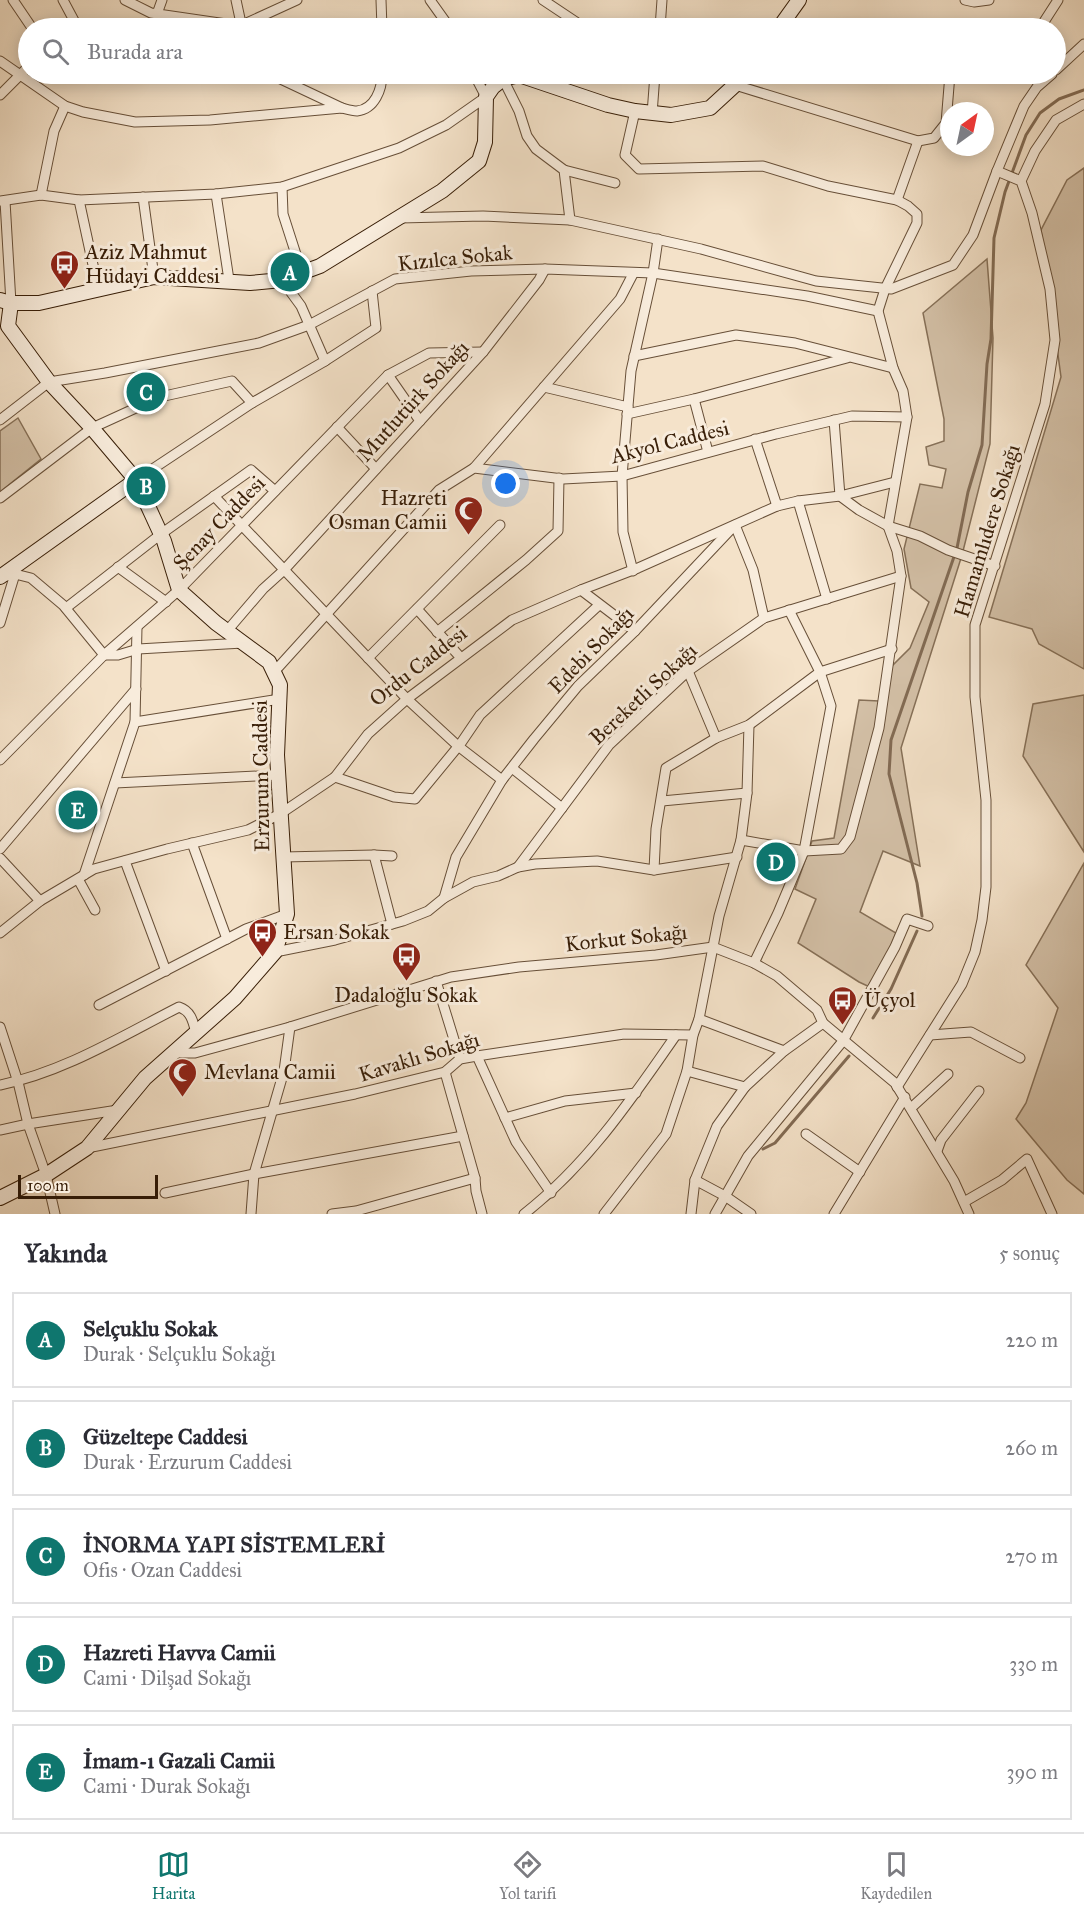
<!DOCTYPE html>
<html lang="tr">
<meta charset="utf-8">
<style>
body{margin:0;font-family:"IM FELL Great Primer",serif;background:#f7f7f7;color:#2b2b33}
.compass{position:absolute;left:940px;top:102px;width:54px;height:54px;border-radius:50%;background:#fff;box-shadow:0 3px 15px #0003;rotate:33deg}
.scale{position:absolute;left:18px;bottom:15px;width:140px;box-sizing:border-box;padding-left:6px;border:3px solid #381e07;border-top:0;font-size:16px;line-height:21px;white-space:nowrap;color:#381e07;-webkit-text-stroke:4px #f8ecdc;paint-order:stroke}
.you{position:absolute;left:506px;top:484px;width:21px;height:21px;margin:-15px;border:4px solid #fff;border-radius:50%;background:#1a73e8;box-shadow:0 0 0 9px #1a73e833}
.badge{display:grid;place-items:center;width:39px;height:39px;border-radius:50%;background:#0f766e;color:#fff;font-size:20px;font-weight:700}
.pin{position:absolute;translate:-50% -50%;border:3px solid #fff;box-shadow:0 2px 6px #0006}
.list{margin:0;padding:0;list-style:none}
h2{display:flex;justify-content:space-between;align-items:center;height:78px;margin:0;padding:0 24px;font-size:26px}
h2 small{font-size:20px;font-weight:400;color:#7c7c81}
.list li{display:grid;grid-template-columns:39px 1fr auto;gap:18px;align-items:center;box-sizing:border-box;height:96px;margin:0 12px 12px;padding:0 12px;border:2px solid #e1e1e2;border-radius:0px}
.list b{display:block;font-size:22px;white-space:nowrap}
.list p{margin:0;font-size:20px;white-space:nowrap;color:#7c7c81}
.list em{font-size:20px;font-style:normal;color:#7c7c81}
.icon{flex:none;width:33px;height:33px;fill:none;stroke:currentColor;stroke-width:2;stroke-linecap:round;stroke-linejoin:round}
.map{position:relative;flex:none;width:1084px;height:1214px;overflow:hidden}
.search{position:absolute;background:#fff;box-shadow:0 3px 15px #0003;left:18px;right:18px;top:18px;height:66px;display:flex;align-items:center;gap:15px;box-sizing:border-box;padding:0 21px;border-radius:33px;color:#7c7c81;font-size:22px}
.sheet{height:618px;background:#fff}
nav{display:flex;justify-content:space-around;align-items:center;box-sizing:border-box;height:84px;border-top:2px solid #e1e1e2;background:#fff;font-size:16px;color:#7c7c81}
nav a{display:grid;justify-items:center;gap:3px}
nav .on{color:#0f766e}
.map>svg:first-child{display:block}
.green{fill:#d4c1a8;stroke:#867058;stroke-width:1.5}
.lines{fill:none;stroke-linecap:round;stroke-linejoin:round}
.stream{stroke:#826b54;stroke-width:3}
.street-casing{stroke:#674f38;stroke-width:11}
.secondary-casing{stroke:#381e07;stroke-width:16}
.street{stroke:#f8ecdc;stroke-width:9}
.secondary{stroke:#f8ecdc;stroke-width:14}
.labels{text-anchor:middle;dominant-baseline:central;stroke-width:6;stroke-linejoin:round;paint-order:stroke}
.poi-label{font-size:21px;fill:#381e07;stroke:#f8ecdc;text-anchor:start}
.street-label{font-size:21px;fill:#381e07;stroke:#f8ecdc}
</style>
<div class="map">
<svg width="1084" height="1214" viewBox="0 0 1084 1214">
<rect width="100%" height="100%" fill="#f4e2c9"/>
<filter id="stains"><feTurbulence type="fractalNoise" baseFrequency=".00333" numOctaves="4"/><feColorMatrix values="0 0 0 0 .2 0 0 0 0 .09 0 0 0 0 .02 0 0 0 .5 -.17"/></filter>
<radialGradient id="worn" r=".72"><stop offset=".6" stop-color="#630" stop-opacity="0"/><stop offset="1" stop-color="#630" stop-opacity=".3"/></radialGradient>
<!-- green -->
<g class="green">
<polygon points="1084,168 1084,669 1039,644 1032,629 989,617 1061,377 1041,230 1067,180"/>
<polygon points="987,259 993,338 990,444 962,555 901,748 920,866 883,851 860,912 896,933 874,989 859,982 798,943 816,899 795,889 812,841 834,838 859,700 879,701 892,666 910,648 929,602 911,588 904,549 920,484 942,488 946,469 929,465 926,447 944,441 944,419 923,313"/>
<polygon points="18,418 41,459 0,492 0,431"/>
<polygon points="1084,695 1084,852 1023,756 1033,704"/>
<polygon points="1084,863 1084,1194 1067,1180 1016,1119 1026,1103 1058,1008 1026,965"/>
</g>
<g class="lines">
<!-- stream -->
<g class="stream">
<polyline points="922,916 917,883 889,774 891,740 957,548 968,492 982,445 987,364 991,339 994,238 1005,192 1026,135 1040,113 1059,99 1084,90"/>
<polyline points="873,1018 891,989 917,931"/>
<polyline points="763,1149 775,1143 849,1056"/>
</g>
<defs>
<g id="street">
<polyline points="13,0 32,28"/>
<polyline points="63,0 78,28"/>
<polyline points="125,0 151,13 240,26 297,0"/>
<polyline points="236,0 242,28"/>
<polyline points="381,0 382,28"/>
<polyline points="430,0 450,28"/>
<polyline points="543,0 582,26 591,28"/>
<polyline points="965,0 974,2 989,0"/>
<polyline points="157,14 162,0"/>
<polyline points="660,28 662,0"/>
<polyline points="747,28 758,24 779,27"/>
<polyline points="1040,28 1058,0"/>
<path d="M0,61l65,45 18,6 52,10 75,-2 132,-12c4,1 10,3 15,3 18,-2 25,-22 25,-37"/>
<polyline points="1056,70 1084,44"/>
<polyline points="270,74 342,108"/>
<polyline points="503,79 519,111 527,136 536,149 564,170 570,220"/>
<polyline points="0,95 28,67"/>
<polyline points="635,111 625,155 639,169 763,166 828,186 897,200 918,141 735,85"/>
<polyline points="652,114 655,74"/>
<polyline points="918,141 934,138 946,123 950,74"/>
<polyline points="564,170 615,183"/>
<polyline points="1021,181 1035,151 1056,120 1084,104"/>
<polyline points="282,187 283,214 302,273"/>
<polyline points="216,194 229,280"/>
<polyline points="41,195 54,131 65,106"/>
<polyline points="143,197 154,277"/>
<polyline points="79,200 98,288"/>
<polyline points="0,201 41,195 79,200 216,194 282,187 399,148 446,125 486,97 474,74"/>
<polyline points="5,201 11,303"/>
<polyline points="400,218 483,216 570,220 701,249 816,281 891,289 953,265 973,235 997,171 1024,106 1037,87 1052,74"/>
<polyline points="634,356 736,335 795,343 893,368"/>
<polyline points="325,361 376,328 372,291"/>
<polyline points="388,375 420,421"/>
<polyline points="544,387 628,407"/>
<polyline points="694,399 708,452"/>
<polyline points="627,414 694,399 847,358"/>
<polyline points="0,420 49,382 105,373 259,343 309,325 395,279 471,271 545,269 653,273 807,296 878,311"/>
<polyline points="834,420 840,496 859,510 888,526 920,536 948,550 995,566"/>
<polyline points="337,427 376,469"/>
<polyline points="755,439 777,506"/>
<polyline points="474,468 620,299 633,274"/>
<polyline points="136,480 252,403 325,361 301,306 282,280"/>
<polyline points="214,496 407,699 458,746 502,780"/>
<polyline points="0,498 92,428 160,397 232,381 252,403"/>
<polyline points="798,501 827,599"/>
<polyline points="118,567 166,602"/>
<polyline points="633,571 623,532 622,476 631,371 653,273 658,239"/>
<polyline points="6,576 15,574 31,578 63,605 104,655 118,655 138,649 243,643"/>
<polyline points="581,590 635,631"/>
<polyline points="66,608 161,534 251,470 275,491"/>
<polyline points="417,609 461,658"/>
<polyline points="0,623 15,574"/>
<polyline points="227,631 263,589 284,570 483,352 539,280 545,269"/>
<polyline points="437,632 526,560 558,531 559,478"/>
<polyline points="368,658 500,525"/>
<polyline points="688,671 716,738"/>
<polyline points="274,672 439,490 474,468 563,479 622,476 776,434 852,416 907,417"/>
<polyline points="135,722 280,699"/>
<polyline points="0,760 104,655 179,590 388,375 429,353 483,352"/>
<polyline points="512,768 562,808"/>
<polyline points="335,777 394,797 415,799 461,743 480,715 599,605"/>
<polyline points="115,783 278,775"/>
<polyline points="662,801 747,793"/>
<polyline points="741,840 804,851 841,849 850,837 879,728 901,576 897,551 888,526 907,417 903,391 893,368 878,311 885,289 917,223 917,214 908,206 897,200"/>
<polyline points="192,843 227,939"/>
<polyline points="0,849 136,689"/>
<polyline points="374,855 392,856"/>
<polyline points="283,857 374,855 392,924"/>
<polyline points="0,858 40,901"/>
<polyline points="125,861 166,971"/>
<polyline points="518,867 609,745 688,671 764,618 901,576"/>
<polyline points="654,870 656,829 666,768 716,738 749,725 820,672 892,649"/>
<polyline points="84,875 135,722 137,627"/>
<polyline points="78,879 95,910"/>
<polyline points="444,898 456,857 502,780 534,739 578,686 635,631 735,525 753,570 764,618"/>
<polyline points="0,933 40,901 94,869 167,849 248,830 280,814 335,777 368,734 407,699 512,620 581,590 638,568 777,506 798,501 840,496 895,482"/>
<polyline points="275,952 335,940 403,921 428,911 444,898 473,882 498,876 518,867 535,864 597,861 654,870 737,857"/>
<polyline points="754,963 778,913 804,851 831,706 820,672 789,610"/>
<polyline points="436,981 460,1059"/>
<polyline points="99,1005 246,929 287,914"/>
<polyline points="699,1019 784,1051"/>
<polyline points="0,1027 18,1082 28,1124 46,1175 55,1214"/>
<polyline points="930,1035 971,1032 1020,1058"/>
<polyline points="173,1053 195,1053 290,1027 451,977 519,967 656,955 713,947 754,963 777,976 817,1010 823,1023 895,1083 954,1181 969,1214"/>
<polyline points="477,1056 516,1142 551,1193"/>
<polyline points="687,1071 745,1087"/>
<polyline points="445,1072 475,1178 476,1191 482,1214"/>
<path d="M0,1085c64,-13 122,-49 179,-78 12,4 14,14 17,26"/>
<polyline points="897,1087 962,984 975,952 982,920 986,887 986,800 975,697 975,625 1045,404 1055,340 1050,289 1032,213 1021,181 997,171"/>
<polyline points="911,1108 948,1074"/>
<polyline points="505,1118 565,1101 636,1093"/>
<polyline points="0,1130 28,1124 118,1110"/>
<polyline points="806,1134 860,1172"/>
<polyline points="87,1148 355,1094 445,1072 460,1059 477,1056 624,1034 693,1035"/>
<polyline points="937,1151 941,1140 979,1091"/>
<polyline points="695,1180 725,1196 751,1214"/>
<polyline points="165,1193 254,1174 463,1136"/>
<polyline points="964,1202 1002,1180 1027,1159 1052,1214"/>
<polyline points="251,1214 254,1174 284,1071 290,1027"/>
<polyline points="332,1214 356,1211 475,1178"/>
<path d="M524,1214c63,-49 107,-114 152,-179"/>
<polyline points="604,1214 666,1134 687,1071 693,1035 699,1019 719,916 741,840 747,793 749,725"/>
<polyline points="691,1214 695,1180 717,1126 745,1087 784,1051 823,1023"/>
<polyline points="715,1214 748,1156 843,1041 895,947 907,919 928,926"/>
<polyline points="834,1214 905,1097"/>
</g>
<g id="secondary">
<polyline points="779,28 799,0"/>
<polyline points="0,300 11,303 39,303 154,277 250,283 282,280 320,266 442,191 479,161 485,142 486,97 493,87 503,79 519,75 608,105 635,111 671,115 710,108 735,85 744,74"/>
<polyline points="0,577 136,480"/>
<polyline points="0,1198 46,1175 87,1148 145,1078 235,998 275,952 287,914 277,755 280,685 269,662 216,623 179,590 164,541 136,480 92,428 49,382 8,326 11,303"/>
</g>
</defs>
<!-- street casing -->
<use href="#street" class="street-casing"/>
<!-- secondary casing -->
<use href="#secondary" class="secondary-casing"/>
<!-- street -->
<use href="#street" class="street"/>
<!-- secondary -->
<use href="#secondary" class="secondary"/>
</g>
<!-- icons -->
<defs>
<symbol id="bus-pin" viewBox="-11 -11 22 30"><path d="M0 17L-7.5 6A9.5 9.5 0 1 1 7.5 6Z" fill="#8f2418" stroke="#f8ecdc"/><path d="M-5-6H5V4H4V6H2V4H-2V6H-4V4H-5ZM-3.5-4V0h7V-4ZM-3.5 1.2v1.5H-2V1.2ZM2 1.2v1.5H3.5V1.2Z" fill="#fff"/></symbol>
<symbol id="mosque-pin" viewBox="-11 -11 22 30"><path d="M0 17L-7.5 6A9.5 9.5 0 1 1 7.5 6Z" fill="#8f2418" stroke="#f8ecdc"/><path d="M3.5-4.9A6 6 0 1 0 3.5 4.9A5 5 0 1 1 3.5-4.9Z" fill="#fff"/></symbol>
</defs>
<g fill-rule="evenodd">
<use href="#bus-pin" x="48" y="248" width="33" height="45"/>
<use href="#mosque-pin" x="452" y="494" width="33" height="45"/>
<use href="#bus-pin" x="246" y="916" width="33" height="45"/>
<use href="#bus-pin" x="390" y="940" width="33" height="45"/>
<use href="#bus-pin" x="826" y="984" width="33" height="45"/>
<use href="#mosque-pin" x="166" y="1056" width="33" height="45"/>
</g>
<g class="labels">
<!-- poi labels -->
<g class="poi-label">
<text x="85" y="252">Aziz Mahmut<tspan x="85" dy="24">Hüdayi Caddesi</tspan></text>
<text x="447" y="498" text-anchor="end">Hazreti<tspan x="447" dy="24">Osman Camii</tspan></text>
<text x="283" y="932">Ersan Sokak</text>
<text x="406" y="995" text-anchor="middle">Dadaloğlu Sokak</text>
<text x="864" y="1000">Üçyol</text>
<text x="204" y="1072">Mevlana Camii</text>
</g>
<!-- street labels -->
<g class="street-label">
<text transform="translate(455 258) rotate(-6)">Kızılca Sokak</text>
<text transform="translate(413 401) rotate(-48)">Mutlutürk Sokağı</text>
<text transform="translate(670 442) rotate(-14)">Akyol Caddesi</text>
<text transform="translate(219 523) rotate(-46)">Şenay Caddesi</text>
<text transform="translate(987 531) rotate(-73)">Hamamlıdere Sokağı</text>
<text transform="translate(591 650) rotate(-46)">Edebi Sokağı</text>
<text transform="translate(418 666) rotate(-38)">Ordu Caddesi</text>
<text transform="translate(643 694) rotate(-43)">Bereketli Sokağı</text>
<text transform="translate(261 776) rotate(-91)">Erzurum Caddesi</text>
<text transform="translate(626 938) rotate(-6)">Korkut Sokağı</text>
<text transform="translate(419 1057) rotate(-17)">Kavaklı Sokağı</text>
</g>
</g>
<rect width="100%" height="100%" filter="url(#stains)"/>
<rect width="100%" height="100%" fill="url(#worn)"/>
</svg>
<svg class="compass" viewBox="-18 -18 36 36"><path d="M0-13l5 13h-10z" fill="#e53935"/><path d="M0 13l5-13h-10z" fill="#7c7c81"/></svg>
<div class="scale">100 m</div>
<div class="you"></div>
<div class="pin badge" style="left:290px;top:272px">A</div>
<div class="pin badge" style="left:146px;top:486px">B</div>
<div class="pin badge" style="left:146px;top:392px">C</div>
<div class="pin badge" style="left:776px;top:862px">D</div>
<div class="pin badge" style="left:78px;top:810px">E</div>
<div class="search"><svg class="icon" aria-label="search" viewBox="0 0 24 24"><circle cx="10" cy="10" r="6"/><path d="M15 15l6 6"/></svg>Burada ara</div>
</div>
<section class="sheet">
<h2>Yakında<small>5 sonuç</small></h2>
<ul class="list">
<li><span class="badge">A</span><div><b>Selçuklu Sokak</b><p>Durak · Selçuklu Sokağı</p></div><em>220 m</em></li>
<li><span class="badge">B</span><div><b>Güzeltepe Caddesi</b><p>Durak · Erzurum Caddesi</p></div><em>260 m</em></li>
<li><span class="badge">C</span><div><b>İNORMA YAPI SİSTEMLERİ</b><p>Ofis · Ozan Caddesi</p></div><em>270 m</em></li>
<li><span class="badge">D</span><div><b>Hazreti Havva Camii</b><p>Cami · Dilşad Sokağı</p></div><em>330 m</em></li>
<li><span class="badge">E</span><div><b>İmam-ı Gazali Camii</b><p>Cami · Durak Sokağı</p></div><em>390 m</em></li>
</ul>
</section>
<nav>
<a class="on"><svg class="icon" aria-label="map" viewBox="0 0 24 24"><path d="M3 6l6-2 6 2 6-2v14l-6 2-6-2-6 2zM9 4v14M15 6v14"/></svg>Harita</a>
<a><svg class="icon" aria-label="directions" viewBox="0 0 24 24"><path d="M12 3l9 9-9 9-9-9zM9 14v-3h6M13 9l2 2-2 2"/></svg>Yol tarifi</a>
<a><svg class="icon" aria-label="saved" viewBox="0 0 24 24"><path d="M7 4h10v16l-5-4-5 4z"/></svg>Kaydedilen</a>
</nav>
